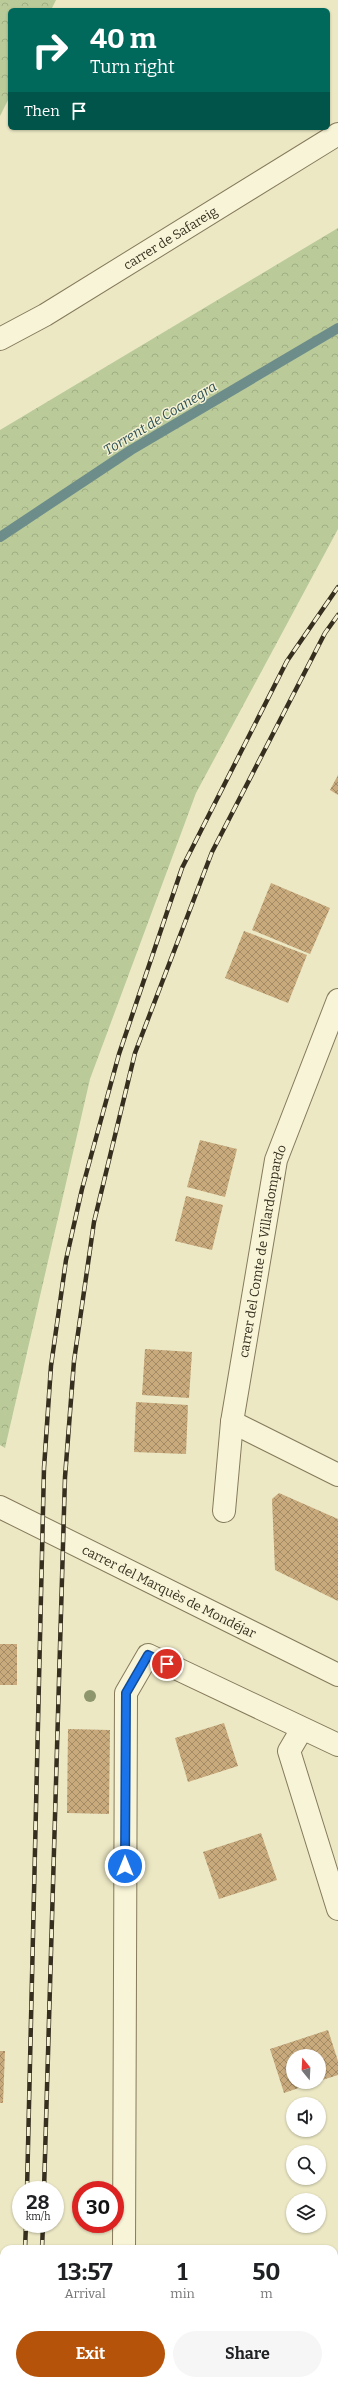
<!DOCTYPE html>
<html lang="en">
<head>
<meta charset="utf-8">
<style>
	body { margin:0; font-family:Bitter,serif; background:#f6f6f6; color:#202124; height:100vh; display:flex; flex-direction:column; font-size:15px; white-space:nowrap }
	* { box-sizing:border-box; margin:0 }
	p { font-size:13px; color:#757577 }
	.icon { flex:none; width:22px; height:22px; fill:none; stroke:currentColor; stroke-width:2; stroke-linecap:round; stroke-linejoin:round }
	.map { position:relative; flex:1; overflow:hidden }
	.sheet { position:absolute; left:0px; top:2245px; width:338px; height:140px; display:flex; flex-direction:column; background:#fff; border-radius:12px 12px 0 0; box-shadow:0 1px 3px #0004 }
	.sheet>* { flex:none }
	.banner { position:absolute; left:8px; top:8px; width:322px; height:122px; border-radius:6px; box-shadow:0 1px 3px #0004; background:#00695c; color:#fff; overflow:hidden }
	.needle { width:26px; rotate:342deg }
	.buttons { position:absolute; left:286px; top:2049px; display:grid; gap:8px }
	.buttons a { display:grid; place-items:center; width:40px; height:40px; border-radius:50%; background:#fff; box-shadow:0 1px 3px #0004; font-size:20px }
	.speed { position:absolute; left:12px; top:2181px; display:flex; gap:8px; font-size:20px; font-weight:700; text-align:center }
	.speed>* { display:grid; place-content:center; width:52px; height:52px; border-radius:50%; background:#fff; box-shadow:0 1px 3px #0004; line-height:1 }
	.speed small { font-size:10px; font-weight:400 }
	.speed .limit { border:6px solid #d22; background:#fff; color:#111 }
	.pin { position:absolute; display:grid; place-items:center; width:34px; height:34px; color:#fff; margin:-17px; border:2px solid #fff; border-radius:50%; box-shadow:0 1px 4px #0007 }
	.me { position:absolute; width:44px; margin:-22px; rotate:0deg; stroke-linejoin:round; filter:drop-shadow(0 0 3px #0008) }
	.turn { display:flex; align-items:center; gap:14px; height:84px; padding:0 16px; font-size:18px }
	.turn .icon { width:52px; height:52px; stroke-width:2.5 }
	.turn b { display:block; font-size:28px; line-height:34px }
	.then { display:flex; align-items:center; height:38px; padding:0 16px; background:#0003; gap:8px; font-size:15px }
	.eta { display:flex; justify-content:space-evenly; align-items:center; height:68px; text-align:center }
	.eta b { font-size:24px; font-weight:700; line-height:28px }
	.button { display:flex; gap:8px; margin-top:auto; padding:8px 16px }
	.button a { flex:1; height:46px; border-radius:24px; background:#b45309; color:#fff; font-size:16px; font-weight:700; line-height:46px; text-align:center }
	.button a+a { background:#f6f6f6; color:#202124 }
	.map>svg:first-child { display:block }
	.forest { fill:url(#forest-crowns) }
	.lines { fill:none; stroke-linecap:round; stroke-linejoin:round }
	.stream { stroke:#6d8d8b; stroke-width:10 }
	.building { fill:url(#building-cross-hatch) }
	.minor-casing { stroke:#867a5b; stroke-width:24 }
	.minor { stroke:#f7f4d7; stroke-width:22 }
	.rail-casing { stroke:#362f1f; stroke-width:4.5 }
	.rail { stroke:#f4f1d3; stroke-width:3; stroke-dasharray:9; stroke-linecap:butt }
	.tree { fill:#8d966d }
	.route-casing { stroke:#114b97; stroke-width:10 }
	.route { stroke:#1a73e8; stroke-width:7 }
	.labels { text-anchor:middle; stroke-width:3; stroke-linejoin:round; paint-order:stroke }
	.street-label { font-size:13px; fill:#362f1f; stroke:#f4f1d3 }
	.water-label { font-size:14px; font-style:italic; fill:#2f5156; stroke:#f4f1d3 }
</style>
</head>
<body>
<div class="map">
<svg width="338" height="2385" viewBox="0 0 338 2385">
	<defs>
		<pattern id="forest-crowns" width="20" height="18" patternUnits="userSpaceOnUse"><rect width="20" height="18" fill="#baca99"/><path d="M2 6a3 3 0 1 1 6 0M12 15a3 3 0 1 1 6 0" fill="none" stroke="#a0ae83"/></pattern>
		<pattern id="building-cross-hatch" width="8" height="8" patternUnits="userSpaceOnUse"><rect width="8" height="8" fill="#c8aa7c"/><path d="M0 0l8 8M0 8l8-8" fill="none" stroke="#a38b65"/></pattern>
	</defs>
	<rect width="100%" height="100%" fill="#ece8c4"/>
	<g class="forest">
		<polygon points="0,0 56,0 51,10 10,10 10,96 0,116"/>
		<polygon points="338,228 338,529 196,793 90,1079 5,1448 0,1445 0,430"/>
	</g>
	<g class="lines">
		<polyline class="stream" points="0,537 131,450 338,328"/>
	</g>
	<g class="building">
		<polygon points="338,775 338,795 330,790"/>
		<polygon points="271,883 330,908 310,954 252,930"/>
		<polygon points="244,931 307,955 288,1003 225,978"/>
		<polygon points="200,1140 237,1149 225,1197 187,1187"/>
		<polygon points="186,1196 223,1205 212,1250 175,1241"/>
		<polygon points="145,1349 192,1352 189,1398 142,1395"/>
		<polygon points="136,1402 188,1405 186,1454 134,1452"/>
		<polygon points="279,1493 338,1519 338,1601 275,1570 272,1499"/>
		<rect x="0" y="1644" width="17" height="41"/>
		<polygon points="224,1723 238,1766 188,1782 175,1738"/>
		<polygon points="68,1729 110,1730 109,1814 67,1813"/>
		<polygon points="261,1833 277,1880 219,1899 203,1852"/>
		<polygon points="328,2030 338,2061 338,2075 319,2081 319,2056 293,2056 293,2082 316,2082 284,2093 270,2049"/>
		<polygon points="0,2051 5,2051 3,2103 0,2103"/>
	</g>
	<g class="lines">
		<defs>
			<g id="minor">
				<path id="s1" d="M0,339L45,315L338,134"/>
				<polyline points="232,1422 338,1475"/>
				<path id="s2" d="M0,1507L338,1675"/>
				<path id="s3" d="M224,1511L232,1422L276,1160L338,1000"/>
				<polyline points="302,1729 289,1751 338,1909"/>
				<polyline points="124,2249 126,1693 148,1655 338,1745"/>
				<polyline points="122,2385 122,2381"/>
			</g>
		</defs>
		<use href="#minor" class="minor-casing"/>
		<use href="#minor" class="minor"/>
		<defs>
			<g id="rail">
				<polyline points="27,2190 44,1468 51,1366 66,1260 82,1189 119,1054 182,868 287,661 338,587"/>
				<polyline points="44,2190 65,1477 74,1361 94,1222 135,1053 212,852 325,633 338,615"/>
				<polyline points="25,2249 26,2224"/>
				<polyline points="42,2249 43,2224"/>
				<polyline points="20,2385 20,2381"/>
				<polyline points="39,2385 39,2381"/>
			</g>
		</defs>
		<use href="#rail" class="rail-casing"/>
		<use href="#rail" class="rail"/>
	</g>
	<circle class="tree" cx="90" cy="1696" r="6"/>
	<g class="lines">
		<defs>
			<polyline id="route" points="125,1866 126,1693 148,1655 167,1664"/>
		</defs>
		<use href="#route" class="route-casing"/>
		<use href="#route" class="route"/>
	</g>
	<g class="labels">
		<g class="street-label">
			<text dy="5" stroke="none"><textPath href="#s1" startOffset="198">carrer de Safareig</textPath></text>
			<text dy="5" stroke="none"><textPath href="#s3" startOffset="263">carrer del Comte de Villardompardo</textPath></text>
			<text dy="5" stroke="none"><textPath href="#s2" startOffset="189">carrer del Marquès de Mondéjar</textPath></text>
		</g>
		<g class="water-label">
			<text transform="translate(160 418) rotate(-31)" y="5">Torrent de Coanegra</text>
		</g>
	</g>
</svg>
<div class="buttons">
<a><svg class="needle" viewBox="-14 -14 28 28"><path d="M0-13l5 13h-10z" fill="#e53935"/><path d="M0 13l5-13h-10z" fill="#757577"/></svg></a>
<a><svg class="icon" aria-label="sound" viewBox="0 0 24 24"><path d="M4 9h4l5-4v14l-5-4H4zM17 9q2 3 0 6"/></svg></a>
<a><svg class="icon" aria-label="search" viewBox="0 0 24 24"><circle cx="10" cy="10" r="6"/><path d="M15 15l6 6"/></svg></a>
<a><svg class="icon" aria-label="layers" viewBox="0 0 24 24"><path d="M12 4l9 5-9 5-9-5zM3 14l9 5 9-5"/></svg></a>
</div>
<div class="speed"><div>28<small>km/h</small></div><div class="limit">30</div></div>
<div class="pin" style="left:167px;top:1664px;background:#d93025"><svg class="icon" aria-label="arrive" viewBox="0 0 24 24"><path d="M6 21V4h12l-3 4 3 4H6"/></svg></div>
<svg class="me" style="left:125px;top:1866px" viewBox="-20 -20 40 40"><circle r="17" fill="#1a73e8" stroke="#fff" stroke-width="3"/><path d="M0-11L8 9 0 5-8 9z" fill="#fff"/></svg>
<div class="banner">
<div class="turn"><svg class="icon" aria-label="right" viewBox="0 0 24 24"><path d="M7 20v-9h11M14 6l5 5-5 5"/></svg><div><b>40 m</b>Turn right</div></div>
<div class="then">Then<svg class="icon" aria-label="arrive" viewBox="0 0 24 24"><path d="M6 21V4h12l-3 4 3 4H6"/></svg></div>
</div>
<section class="sheet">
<div class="eta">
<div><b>13:57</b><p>Arrival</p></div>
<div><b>1</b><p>min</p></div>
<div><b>50</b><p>m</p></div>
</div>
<div class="button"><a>Exit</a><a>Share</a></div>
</section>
</div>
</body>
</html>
